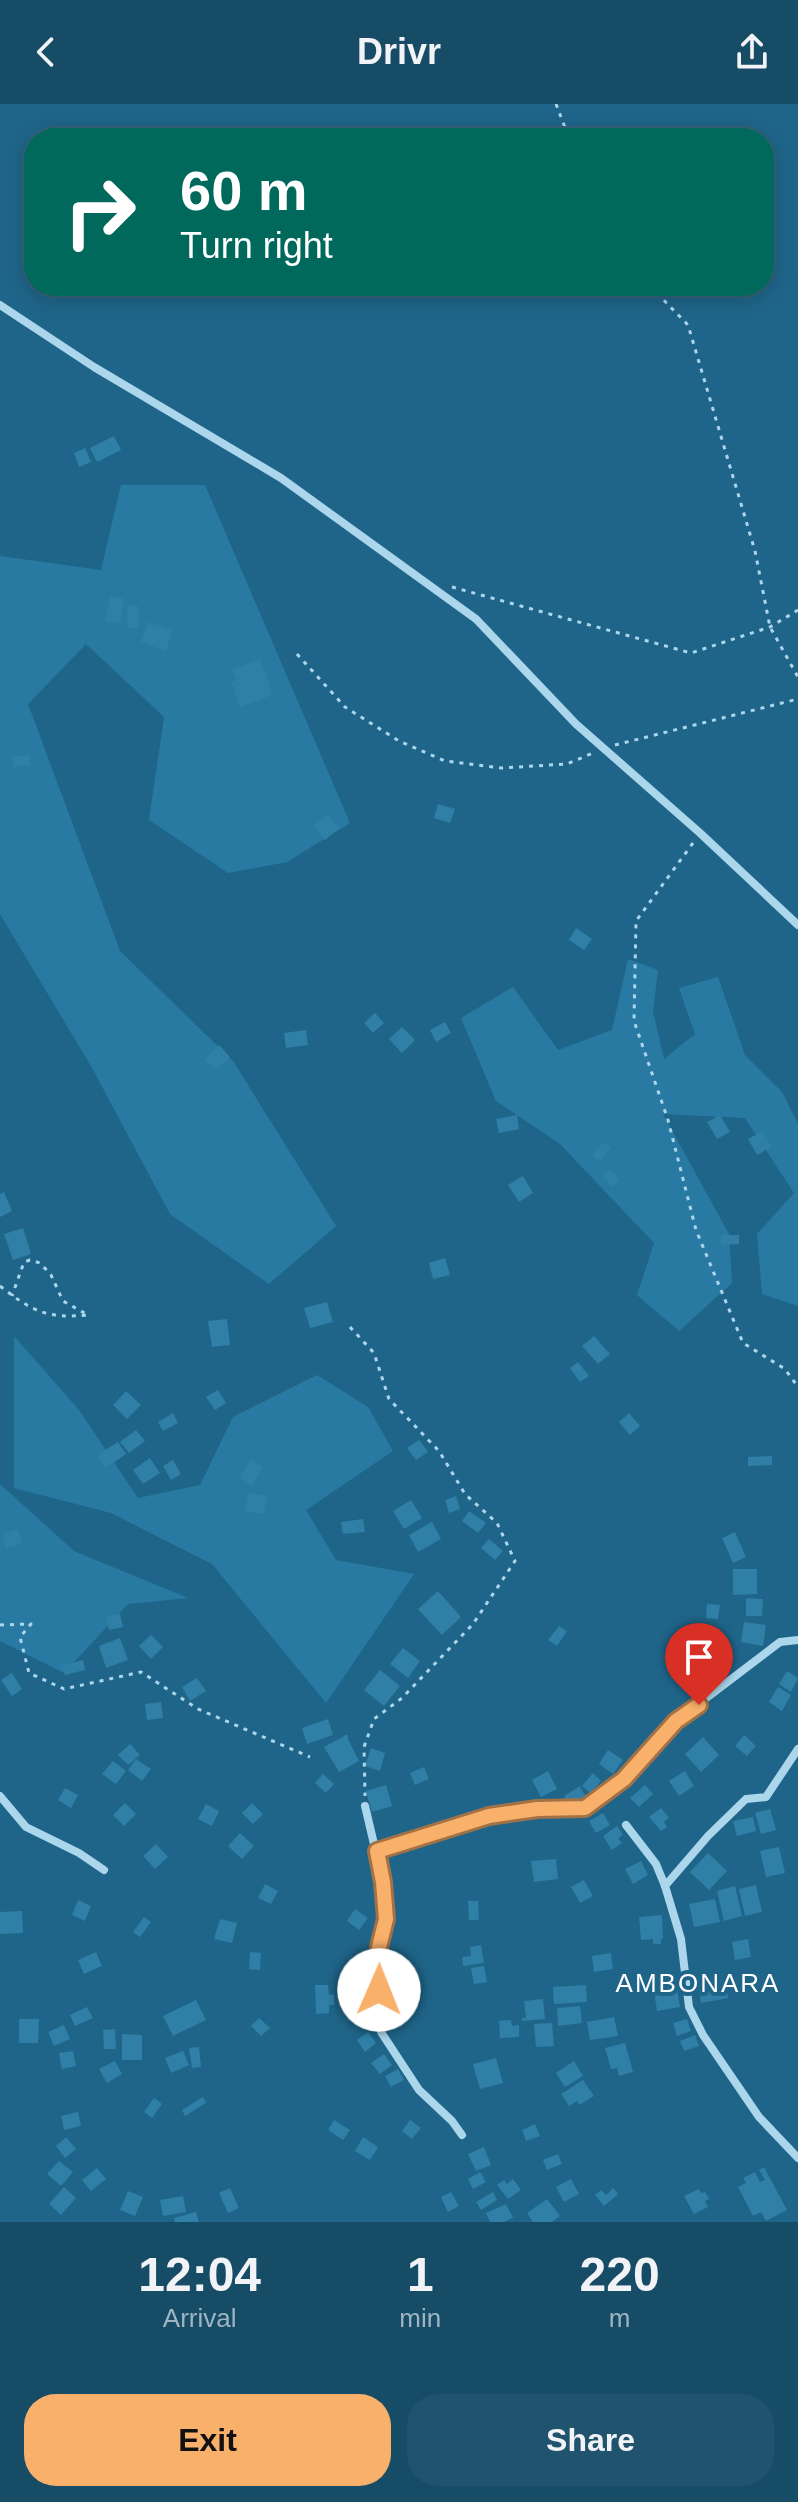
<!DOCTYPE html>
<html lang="en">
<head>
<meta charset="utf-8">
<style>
	body { margin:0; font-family:Helvetica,sans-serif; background:#20536d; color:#f1f3f6; height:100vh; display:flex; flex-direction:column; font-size:30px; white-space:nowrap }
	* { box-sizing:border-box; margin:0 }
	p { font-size:26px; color:#9eb4c0 }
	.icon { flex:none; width:44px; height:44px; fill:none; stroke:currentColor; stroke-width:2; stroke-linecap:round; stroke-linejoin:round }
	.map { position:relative; height:2118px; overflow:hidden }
	.drawer { display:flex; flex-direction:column; background:#174c67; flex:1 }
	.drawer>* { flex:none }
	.hud { position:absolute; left:24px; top:24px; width:750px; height:168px; border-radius:32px; box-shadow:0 4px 20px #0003,0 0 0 2px #36637b; background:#00695c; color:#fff; overflow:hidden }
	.pin { position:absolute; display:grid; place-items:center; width:68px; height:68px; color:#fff; margin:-82px -34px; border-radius:50% 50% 50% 0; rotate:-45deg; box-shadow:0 0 8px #0007 }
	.pin .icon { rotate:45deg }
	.me { position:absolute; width:88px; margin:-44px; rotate:1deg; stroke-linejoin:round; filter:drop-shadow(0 0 6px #0008) }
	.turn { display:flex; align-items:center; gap:28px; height:168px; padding:0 24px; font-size:36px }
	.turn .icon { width:104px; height:104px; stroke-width:2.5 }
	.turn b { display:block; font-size:56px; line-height:68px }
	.eta { display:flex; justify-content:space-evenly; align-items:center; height:136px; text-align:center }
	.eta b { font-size:48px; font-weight:800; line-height:56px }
	.cta { display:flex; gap:16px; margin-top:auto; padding:16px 24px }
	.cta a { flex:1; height:92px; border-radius:32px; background:#f9b06b; color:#111; font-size:32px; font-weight:800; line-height:92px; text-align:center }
	.cta a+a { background:#20536d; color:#f1f3f6 }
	header { display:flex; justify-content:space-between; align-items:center; height:104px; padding:0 24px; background:#174c67; font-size:36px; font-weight:800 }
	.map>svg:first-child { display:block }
	.green { fill:#297aa2 }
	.building { fill:#2f7fa7 }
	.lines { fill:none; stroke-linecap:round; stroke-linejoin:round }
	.path { stroke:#abd6eb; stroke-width:3; stroke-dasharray:4 6; stroke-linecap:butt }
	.minor { stroke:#abd6eb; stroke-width:8 }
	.route-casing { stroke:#a27246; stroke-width:20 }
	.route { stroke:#f9b06b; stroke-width:14 }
	.labels { text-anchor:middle; stroke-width:8; stroke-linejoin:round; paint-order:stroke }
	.quarter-label { font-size:26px; letter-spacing:2px; fill:#fff; stroke:#1f6589 }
</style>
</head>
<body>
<header><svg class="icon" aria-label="back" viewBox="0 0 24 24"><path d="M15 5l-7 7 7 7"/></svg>Drivr<svg class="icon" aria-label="share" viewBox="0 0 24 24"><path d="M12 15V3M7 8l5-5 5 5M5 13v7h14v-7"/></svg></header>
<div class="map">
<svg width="798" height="2118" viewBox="0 0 798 2118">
	<rect width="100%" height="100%" fill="#1f6589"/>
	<g class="green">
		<polygon points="121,381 205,381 350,719 287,758 228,769 149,716 164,613 86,540 28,600 120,847 233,957 336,1122 269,1180 170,1110 91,962 0,810 0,452 101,466"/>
		<polygon points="628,855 658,866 653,907 664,955 695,930 679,884 718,873 745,951 782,988 798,1020 798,1202 762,1190 757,1130 794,1089 745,1014 663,1010 729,1130 732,1179 679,1227 637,1191 654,1139 560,1040 496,997 461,914 513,883 558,946 612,926"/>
		<polygon points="14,1232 79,1306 138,1394 200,1381 233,1313 317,1271 368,1303 393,1347 306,1406 336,1456 414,1470 326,1599 212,1460 111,1409 14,1384"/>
		<polygon points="0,1380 74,1447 188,1494 128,1500 64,1569 0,1537"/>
	</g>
	<g class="building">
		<polygon points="114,332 121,346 97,358 90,344"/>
		<polygon points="85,344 91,358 79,363 74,349"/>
		<polygon points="110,492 124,495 120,520 105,517"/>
		<polygon points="127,501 138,502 138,524 127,524"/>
		<polygon points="148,518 173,526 166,547 141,538"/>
		<polygon points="260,555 273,591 240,603 231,578 236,576 232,565"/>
		<polygon points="30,651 30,661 13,663 12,652"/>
		<polygon points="438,700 455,705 450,719 434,714"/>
		<polygon points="327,710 339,724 325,736 313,722"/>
		<polygon points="576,824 592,835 584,846 569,836"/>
		<polygon points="375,909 384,919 373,929 364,919"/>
		<polygon points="445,918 451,929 436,938 430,926"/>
		<polygon points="402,923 415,936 402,949 389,935"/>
		<polygon points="306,926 308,941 286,944 284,929"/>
		<polygon points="219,941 230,953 216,967 204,955"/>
		<polygon points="517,1011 519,1025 499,1029 496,1015"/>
		<polygon points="720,1011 730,1028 717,1035 707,1018"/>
		<polygon points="763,1027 772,1043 757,1051 748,1035"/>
		<polygon points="603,1038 611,1044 599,1057 592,1051"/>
		<polygon points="610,1065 620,1075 613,1083 602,1073"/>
		<polygon points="523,1072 533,1089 519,1098 508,1081"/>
		<polygon points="4,1088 12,1107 0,1113 0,1090"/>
		<polygon points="23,1124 31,1150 13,1156 4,1130"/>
		<polygon points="721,1131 739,1131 739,1140 721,1141"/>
		<polygon points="445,1154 450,1171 433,1175 429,1159"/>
		<polygon points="327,1198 333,1218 310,1224 304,1204"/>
		<polygon points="227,1215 230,1241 212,1243 208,1217"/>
		<polygon points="594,1232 610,1250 598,1260 582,1242"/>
		<polygon points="578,1258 589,1272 580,1278 570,1264"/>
		<polygon points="218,1286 226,1299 215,1306 206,1293"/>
		<polygon points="126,1287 141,1301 127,1315 113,1301"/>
		<polygon points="173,1309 178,1319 163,1327 158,1318"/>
		<polygon points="629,1309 640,1322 630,1331 619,1318"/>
		<polygon points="136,1326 145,1337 129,1349 120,1338"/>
		<polygon points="419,1336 428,1348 416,1356 407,1344"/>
		<polygon points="118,1338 126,1350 106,1364 97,1351"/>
		<polygon points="772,1352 772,1361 748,1362 748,1353"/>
		<polygon points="150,1354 160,1369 143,1380 133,1366"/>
		<polygon points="250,1355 263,1363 252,1382 240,1374"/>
		<polygon points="173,1356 181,1370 171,1376 163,1362"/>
		<polygon points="248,1389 267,1392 264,1410 245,1407"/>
		<polygon points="456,1392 460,1405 449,1409 445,1396"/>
		<polygon points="411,1396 422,1414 404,1425 393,1407"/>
		<polygon points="469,1407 486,1419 478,1429 462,1417"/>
		<polygon points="363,1415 365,1428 343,1430 341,1418"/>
		<polygon points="432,1418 441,1435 418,1448 409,1431"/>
		<polygon points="18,1425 22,1440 6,1444 2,1430"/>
		<polygon points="735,1428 746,1453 733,1459 722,1434"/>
		<polygon points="489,1435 503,1447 495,1456 481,1444"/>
		<polygon points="733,1465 757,1465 757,1490 733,1491"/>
		<polygon points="438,1487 461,1513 442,1531 418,1505"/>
		<polygon points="746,1494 763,1495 762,1512 746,1512"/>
		<polygon points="707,1500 720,1501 718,1515 706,1514"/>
		<polygon points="120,1510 123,1523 109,1526 106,1513"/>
		<polygon points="744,1518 766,1521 763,1542 741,1538"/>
		<polygon points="559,1522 567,1527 557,1542 548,1536"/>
		<polygon points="151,1531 163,1543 151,1555 139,1542"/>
		<polygon points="120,1534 128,1556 106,1564 99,1542"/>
		<polygon points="403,1544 420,1557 408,1574 390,1560"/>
		<polygon points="83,1556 85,1566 65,1571 62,1562"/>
		<polygon points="380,1566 400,1582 384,1602 364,1586"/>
		<polygon points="787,1567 798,1574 791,1588 779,1580"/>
		<polygon points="12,1569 22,1585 12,1592 1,1576"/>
		<polygon points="197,1574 206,1587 190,1597 182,1583"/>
		<polygon points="778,1583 791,1591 782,1607 769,1598"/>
		<polygon points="161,1598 163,1614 147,1616 145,1600"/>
		<polygon points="328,1615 333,1631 307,1640 302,1624"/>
		<polygon points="346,1631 348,1631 348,1635 359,1657 339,1668 324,1643"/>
		<polygon points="744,1631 756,1642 747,1652 735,1642"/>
		<polygon points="703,1633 719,1651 701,1668 685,1650"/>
		<polygon points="130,1640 140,1651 128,1661 118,1651"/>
		<polygon points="371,1644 385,1649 380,1667 365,1662"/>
		<polygon points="608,1646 623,1656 613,1670 599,1660"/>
		<polygon points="136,1655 151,1665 142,1677 128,1666"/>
		<polygon points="113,1657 126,1667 116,1680 102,1670"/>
		<polygon points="424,1663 429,1675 415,1681 410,1669"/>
		<polygon points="548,1667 557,1685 541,1693 532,1676"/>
		<polygon points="685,1667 694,1682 679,1692 669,1677"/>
		<polygon points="593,1669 601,1677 590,1689 582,1682"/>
		<polygon points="323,1670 334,1680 326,1689 315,1679"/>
		<polygon points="386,1681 392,1702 372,1708 366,1687"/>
		<polygon points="645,1681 653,1690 639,1703 630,1694"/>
		<polygon points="580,1682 586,1693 570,1703 564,1692"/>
		<polygon points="65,1684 78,1691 71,1704 58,1696"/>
		<polygon points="125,1699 136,1710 124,1722 113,1711"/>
		<polygon points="252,1699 263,1710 253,1720 242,1709"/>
		<polygon points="206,1700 219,1707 212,1722 198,1715"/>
		<polygon points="661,1704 669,1714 664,1718 667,1723 661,1727 649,1713"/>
		<polygon points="770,1705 776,1726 761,1730 755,1709"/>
		<polygon points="603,1709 610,1721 596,1729 589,1717"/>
		<polygon points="753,1713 756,1727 737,1732 733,1717"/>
		<polygon points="617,1722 623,1731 618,1734 622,1739 612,1746 603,1732"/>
		<polygon points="240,1729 254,1742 242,1755 228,1742"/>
		<polygon points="156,1740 168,1753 155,1765 143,1752"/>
		<polygon points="779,1743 785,1769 766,1773 760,1747"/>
		<polygon points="708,1749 727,1767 709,1786 690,1768"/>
		<polygon points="556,1755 558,1775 534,1778 531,1757"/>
		<polygon points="641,1757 648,1771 633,1780 625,1765"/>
		<polygon points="584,1776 593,1792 580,1799 571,1783"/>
		<polygon points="265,1780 278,1787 271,1800 258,1794"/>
		<polygon points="756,1781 762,1808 745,1812 739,1785"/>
		<polygon points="735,1782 742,1812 724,1817 717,1787"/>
		<polygon points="715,1795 720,1818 694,1823 689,1800"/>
		<polygon points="78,1796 91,1802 85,1817 72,1811"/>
		<polygon points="468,1797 478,1797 479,1816 469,1816"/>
		<polygon points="355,1805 368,1814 359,1826 347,1817"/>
		<polygon points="22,1807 23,1829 0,1830 0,1808"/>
		<polygon points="662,1811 663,1835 661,1835 661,1840 653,1840 653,1835 641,1836 639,1813"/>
		<polygon points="144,1813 151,1818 140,1833 133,1828"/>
		<polygon points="220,1815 237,1819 232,1839 214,1835"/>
		<polygon points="748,1835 751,1853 735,1856 732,1838"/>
		<polygon points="481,1841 484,1859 463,1862 462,1853 471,1852 470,1843"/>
		<polygon points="96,1848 102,1862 84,1870 78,1856"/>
		<polygon points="250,1848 261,1849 260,1866 249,1865"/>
		<polygon points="611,1849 613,1865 594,1868 592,1852"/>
		<polygon points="484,1862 487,1878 474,1880 471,1864"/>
		<polygon points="725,1875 728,1894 701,1899 698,1879"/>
		<polygon points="315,1881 328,1881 329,1891 334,1890 334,1901 329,1901 329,1909 316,1910"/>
		<polygon points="586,1881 587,1898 554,1900 553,1883"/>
		<polygon points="677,1884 680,1903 657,1907 654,1887"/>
		<polygon points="543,1895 545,1915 522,1917 522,1914 526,1914 524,1897"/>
		<polygon points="196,1896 206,1916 173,1932 163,1912"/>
		<polygon points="580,1902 582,1919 558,1922 557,1904"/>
		<polygon points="87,1903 93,1914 75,1922 70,1911"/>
		<polygon points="614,1913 618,1932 590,1936 587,1918"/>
		<polygon points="259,1914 270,1924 261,1932 251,1922"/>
		<polygon points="19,1915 39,1915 38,1939 19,1939"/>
		<polygon points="687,1915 691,1927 677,1932 673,1919"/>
		<polygon points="511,1916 512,1922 519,1921 519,1933 500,1934 499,1917"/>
		<polygon points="552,1919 554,1942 536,1943 534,1920"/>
		<polygon points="64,1921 70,1935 54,1942 48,1928"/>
		<polygon points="115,1925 116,1945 104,1945 103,1926"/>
		<polygon points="368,1928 376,1939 365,1948 357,1936"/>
		<polygon points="122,1930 142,1931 142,1956 122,1956"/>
		<polygon points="695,1931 699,1942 684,1947 680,1937"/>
		<polygon points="625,1939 633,1968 619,1972 617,1964 611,1965 605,1944"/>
		<polygon points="199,1943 201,1963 192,1964 189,1944"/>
		<polygon points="73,1947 76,1962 62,1965 59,1949"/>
		<polygon points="183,1947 189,1961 171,1969 165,1954"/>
		<polygon points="384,1950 392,1961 380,1970 371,1959"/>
		<polygon points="496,1954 503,1979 480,1985 473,1960"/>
		<polygon points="115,1957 122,1970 107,1979 99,1965"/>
		<polygon points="574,1957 583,1972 565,1983 556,1969"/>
		<polygon points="398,1965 404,1976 391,1983 385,1972"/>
		<polygon points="583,1976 594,1992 579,2001 577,1997 569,2002 561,1990"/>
		<polygon points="203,1993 206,1999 185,2012 182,2006"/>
		<polygon points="154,1994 162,2000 152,2014 144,2008"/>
		<polygon points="78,2008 81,2022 64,2026 61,2012"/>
		<polygon points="334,2016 350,2026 343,2036 328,2026"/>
		<polygon points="410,2016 421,2024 412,2035 402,2027"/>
		<polygon points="535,2020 540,2032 526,2037 522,2026"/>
		<polygon points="66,2033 76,2045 65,2054 56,2042"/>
		<polygon points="363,2033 378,2043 370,2056 355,2047"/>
		<polygon points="484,2043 491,2061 476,2067 468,2050"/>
		<polygon points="558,2050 562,2060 547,2066 543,2056"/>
		<polygon points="59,2057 73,2068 61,2082 47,2070"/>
		<polygon points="764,2063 787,2106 766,2117 761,2108 753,2112 738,2083 746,2079 743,2074 755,2068 760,2078 765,2076 759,2066"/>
		<polygon points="97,2064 106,2075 91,2087 82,2076"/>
		<polygon points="480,2068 486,2078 473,2085 468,2075"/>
		<polygon points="513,2075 521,2086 508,2095 497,2081 504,2076 507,2080"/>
		<polygon points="571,2075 579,2090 564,2098 556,2083"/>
		<polygon points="64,2083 76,2094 61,2111 49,2100"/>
		<polygon points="230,2084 239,2104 228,2109 219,2089"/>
		<polygon points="613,2084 618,2090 604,2102 595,2091 601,2086 606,2091"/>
		<polygon points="699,2085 701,2089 705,2088 709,2095 705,2097 708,2103 694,2110 684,2092"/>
		<polygon points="128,2087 143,2093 135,2112 120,2106"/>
		<polygon points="451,2088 459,2102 448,2108 441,2093"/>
		<polygon points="493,2088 497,2096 481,2106 476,2098"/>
		<polygon points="183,2092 186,2108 163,2112 160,2096"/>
		<polygon points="547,2095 560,2112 552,2118 533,2118 527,2109"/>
		<polygon points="506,2100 513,2114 504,2118 490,2118 486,2109"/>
		<polygon points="196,2108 199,2118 175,2118 174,2114"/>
	</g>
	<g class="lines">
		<g class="path">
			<polyline points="556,0 569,34"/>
			<polyline points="650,182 688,221 755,447 770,523 798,573"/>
			<polyline points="452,483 691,549 770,523 798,506"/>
			<polyline points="297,550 345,603 399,637 445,657 502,664 567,660 593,649"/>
			<polyline points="615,641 798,595"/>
			<polyline points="693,739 636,817 634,917 668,1016 696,1126 743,1239 785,1265 798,1283"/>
			<path d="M0,1182C32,1207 46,1215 88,1211L63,1197L51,1171L40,1159L30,1156L24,1158L12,1192"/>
			<polyline points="350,1223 374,1249 389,1295 439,1347 465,1390 497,1419 515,1457 473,1520 402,1594 374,1615 364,1643 365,1692"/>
			<polyline points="0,1521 31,1520 20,1533 29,1569 64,1585 141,1568 198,1605 310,1653"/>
		</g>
		<g class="minor">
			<polyline points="0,201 94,263 281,374 476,515 576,620 700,729 798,821"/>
			<polyline points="0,1692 26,1723 79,1749 104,1766"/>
			<polyline points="365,1702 383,1778 386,1815 379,1843 381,1928 419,1986 452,2017 462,2031"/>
			<polyline points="626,1721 656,1760 665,1782 681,1835 689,1903 703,1931 759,2013 798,2054"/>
			<polyline points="377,1747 489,1712 537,1705 585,1704 624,1675 676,1617 780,1538 798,1536"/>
			<polyline points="665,1782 708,1732 746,1695 766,1693 798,1645"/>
		</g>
	</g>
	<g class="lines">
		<defs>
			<polyline id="route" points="379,1886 379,1843 386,1815 383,1778 377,1747 489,1712 537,1705 585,1704 624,1675 676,1617 699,1601"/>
		</defs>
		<use href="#route" class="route-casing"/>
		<use href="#route" class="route"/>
	</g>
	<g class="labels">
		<g class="quarter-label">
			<text x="698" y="1888">AMBONARA</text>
		</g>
	</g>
</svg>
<div class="pin" style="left:699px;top:1601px;background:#d93025"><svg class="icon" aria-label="arrive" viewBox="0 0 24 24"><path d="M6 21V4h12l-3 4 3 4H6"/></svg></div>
<svg class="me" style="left:379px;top:1886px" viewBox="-20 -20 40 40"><circle r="19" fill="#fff"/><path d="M0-13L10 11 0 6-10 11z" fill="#f9b06b"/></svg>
<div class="hud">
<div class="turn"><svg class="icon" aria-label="right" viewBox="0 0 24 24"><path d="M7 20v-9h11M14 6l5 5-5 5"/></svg><div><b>60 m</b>Turn right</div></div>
</div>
</div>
<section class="drawer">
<div class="eta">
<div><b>12:04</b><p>Arrival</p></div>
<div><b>1</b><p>min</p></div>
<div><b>220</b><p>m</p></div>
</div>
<div class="cta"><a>Exit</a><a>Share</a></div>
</section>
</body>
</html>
